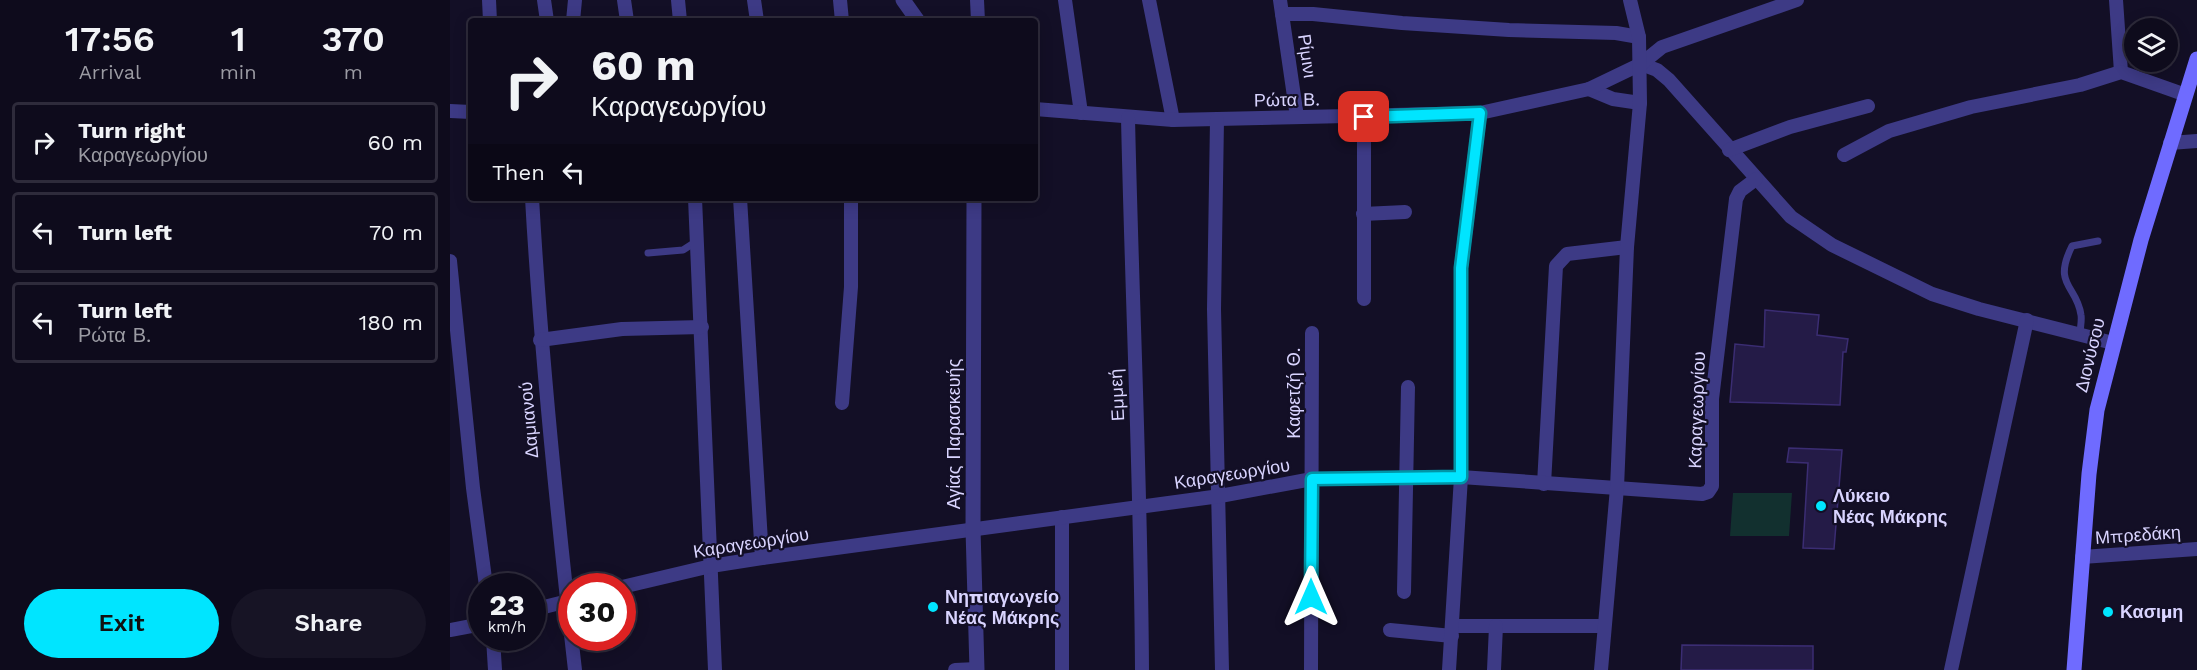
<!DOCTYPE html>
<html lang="en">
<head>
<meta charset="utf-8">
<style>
	body { margin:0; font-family:"Work Sans",sans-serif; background:#171425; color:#f1f3f6; height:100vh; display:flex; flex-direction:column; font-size:22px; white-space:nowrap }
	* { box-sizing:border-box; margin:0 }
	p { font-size:20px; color:#9b9ba3 }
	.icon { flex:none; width:33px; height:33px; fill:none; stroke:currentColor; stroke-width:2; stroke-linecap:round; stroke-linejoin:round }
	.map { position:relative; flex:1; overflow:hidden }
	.sheet { display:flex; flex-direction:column; background:#0e0b1c; width:450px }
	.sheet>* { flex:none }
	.top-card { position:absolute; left:18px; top:18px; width:570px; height:183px; border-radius:6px; box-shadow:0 3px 15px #0003,0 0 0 2px #2e2b3b; background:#0e0b1c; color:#f1f3f6; overflow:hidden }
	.controls { position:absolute; left:1674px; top:18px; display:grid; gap:12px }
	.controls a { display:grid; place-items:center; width:54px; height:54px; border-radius:50%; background:#0e0b1c; box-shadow:0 3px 15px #0003,0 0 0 2px #2e2b3b; font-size:30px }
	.speed { position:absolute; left:18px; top:573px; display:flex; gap:12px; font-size:30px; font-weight:700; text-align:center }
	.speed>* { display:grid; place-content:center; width:78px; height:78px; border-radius:50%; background:#0e0b1c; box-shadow:0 3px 15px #0003,0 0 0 2px #2e2b3b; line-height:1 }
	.speed small { font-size:15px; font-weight:400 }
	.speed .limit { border:9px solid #d22; background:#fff; color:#111 }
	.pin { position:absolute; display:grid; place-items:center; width:51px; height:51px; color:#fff; margin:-26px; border-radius:12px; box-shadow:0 3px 9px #0006 }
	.me { position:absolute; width:66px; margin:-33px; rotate:0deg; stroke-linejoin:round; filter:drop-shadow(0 0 4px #0008) }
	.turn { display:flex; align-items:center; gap:21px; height:126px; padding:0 24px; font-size:27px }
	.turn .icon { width:78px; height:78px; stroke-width:2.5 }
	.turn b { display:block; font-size:42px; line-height:51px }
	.then { display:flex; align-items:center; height:57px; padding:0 24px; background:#0003; gap:12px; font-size:22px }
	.eta { display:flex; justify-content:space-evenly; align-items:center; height:102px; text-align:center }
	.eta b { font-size:36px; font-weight:600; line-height:42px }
	.primary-button { display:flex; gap:12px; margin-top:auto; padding:12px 24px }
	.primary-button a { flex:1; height:69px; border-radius:36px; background:#00e5ff; color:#111; font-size:24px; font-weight:600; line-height:69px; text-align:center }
	.primary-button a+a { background:#171425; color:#f1f3f6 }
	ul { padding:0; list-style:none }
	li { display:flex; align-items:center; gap:18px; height:81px; margin:0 12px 9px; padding:0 12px; border:3px solid #2e2b3b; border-radius:6px }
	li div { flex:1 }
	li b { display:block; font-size:22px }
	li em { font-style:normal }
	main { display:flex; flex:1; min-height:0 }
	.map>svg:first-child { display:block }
	.green { fill:#12302f }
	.building { fill:#241b47; stroke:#3b2d73; stroke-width:1.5 }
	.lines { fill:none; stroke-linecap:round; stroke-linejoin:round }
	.service { stroke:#3d3a85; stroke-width:7 }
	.minor { stroke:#3d3a85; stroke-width:14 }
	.tertiary { stroke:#3d3a85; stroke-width:15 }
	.secondary { stroke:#6f6bff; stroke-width:15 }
	.route-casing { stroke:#0095a6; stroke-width:15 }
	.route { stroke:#00e5ff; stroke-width:10 }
	.poi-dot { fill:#00e5ff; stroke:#130f26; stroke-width:2 }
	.labels { text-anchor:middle; stroke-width:4.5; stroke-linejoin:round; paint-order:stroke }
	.street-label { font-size:18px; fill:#d9d4ff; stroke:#130f26 }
	.poi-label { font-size:18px; font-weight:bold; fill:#d9d4ff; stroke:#130f26; text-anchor:start }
</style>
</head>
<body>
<main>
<section class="sheet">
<div class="eta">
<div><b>17:56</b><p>Arrival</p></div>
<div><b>1</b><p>min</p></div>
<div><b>370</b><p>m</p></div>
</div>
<ul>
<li><svg class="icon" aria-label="right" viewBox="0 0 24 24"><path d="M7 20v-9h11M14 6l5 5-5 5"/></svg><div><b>Turn right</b><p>Καραγεωργίου</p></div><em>60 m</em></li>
<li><svg class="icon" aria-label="left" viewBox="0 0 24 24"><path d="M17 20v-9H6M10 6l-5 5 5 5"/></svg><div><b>Turn left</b></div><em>70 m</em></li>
<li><svg class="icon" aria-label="left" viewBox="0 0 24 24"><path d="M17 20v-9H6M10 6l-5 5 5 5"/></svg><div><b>Turn left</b><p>Ρώτα Β.</p></div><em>180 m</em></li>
</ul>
<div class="primary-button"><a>Exit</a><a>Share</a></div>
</section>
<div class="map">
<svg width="1747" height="670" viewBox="0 0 1747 670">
	<rect width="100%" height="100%" fill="#130f26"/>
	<polygon class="green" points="1283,493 1342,493 1339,536 1280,536"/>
	<g class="building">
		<polygon points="1315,310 1369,315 1367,335 1398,339 1396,352 1393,352 1390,405 1280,402 1285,344 1314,347"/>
		<polygon points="1339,448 1392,450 1384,549 1353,548 1358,463 1337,462"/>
		<polygon points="1232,645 1363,646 1363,670 1231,670"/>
	</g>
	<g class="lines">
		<g class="service">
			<polyline points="198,253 233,250 247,241"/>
			<path d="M1630,335C1630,328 1632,321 1631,315C1627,285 1602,286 1622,246L1648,241"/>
		</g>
		<g class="minor">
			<polyline points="39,0 40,21"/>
			<polyline points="94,0 97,21"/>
			<polyline points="174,0 177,21"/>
			<polyline points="228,0 230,21"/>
			<polyline points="304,0 307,21"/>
			<polyline points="390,0 392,21"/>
			<polyline points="527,0 528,21"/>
			<polyline points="615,0 631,113"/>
			<polyline points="699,0 723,120"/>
			<polyline points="830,0 847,117"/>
			<polyline points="1666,0 1671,72"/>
			<polyline points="832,14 863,14 952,23 1059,30 1166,33 1189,37"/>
			<polyline points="123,21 125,0"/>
			<polyline points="1191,64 1207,70 1219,80 1341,217 1382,245 1482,294 1529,309 1663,343"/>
			<polyline points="1139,89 1163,99 1190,103"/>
			<polyline points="585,109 723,120 1030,113 1139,89 1191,64 1212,47 1347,0"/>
			<polyline points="0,111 21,112"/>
			<path d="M678,118C682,302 691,486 692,670"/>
			<polyline points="767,120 764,309 772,670"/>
			<polyline points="1720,143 1747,141"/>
			<polyline points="1279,150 1340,127 1418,106"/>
			<polyline points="1394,155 1439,131 1521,107 1630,85 1671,72 1736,95"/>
			<path d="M82,198C91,356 107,513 125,670"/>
			<polyline points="245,198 265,670"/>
			<polyline points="290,198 312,558"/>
			<polyline points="913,214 955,212"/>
			<polyline points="0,261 23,488 36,586"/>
			<polyline points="914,299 914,117"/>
			<polyline points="90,340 172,329 252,327"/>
			<polyline points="392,403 401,287 401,198"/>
			<polyline points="1094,484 1106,266 1117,254 1177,247"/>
			<polyline points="612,517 612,670"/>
			<polyline points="1632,557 1747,549"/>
			<polyline points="172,587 261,566 312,558 770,496 862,479 1011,477 1252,494 1258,492 1262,486 1262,399 1286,199 1290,191 1306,179"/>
			<polyline points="954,592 958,387"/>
			<polyline points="82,610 122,600"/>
			<polyline points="1004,626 1154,626"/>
			<polyline points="0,630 32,624"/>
			<polyline points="940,630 1002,636"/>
			<polyline points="43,638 45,670"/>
			<polyline points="505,670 527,669"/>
			<polyline points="861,670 862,333"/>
			<polyline points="999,670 1011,477 1011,268 1030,113"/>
			<polyline points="1044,670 1046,626"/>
			<polyline points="1151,670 1167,488 1177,247 1190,103 1189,37 1180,0"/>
			<polyline points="1501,670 1577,320"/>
		</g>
		<g class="tertiary">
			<polyline points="453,0 468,21"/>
			<polyline points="524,198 523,529 527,670"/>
		</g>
		<polyline class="secondary" points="1624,670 1639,474 1647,410 1691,240 1747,59"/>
	</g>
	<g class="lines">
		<defs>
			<polyline id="route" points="861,597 862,479 1011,477 1011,268 1030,113 914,117"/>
		</defs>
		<use href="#route" class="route-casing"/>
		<use href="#route" class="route"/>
	</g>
	<g class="poi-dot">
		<circle cx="1371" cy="506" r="6"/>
		<circle cx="483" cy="607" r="6"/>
		<circle cx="1658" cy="612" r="6"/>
	</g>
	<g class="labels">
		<g class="street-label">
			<text transform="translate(857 56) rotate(82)" y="6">Ρίμινι</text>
			<text transform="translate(837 100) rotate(-1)" y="6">Ρώτα Β.</text>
			<text transform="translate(1640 355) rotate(-76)" y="6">Διονύσου</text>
			<text transform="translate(844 393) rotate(-90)" y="6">Καφετζή Θ.</text>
			<text transform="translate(667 395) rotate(-93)" y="6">Εμμεή</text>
			<text transform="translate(1247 410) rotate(-88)" y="6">Καραγεωργίου</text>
			<text transform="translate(79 420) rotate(-95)" y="6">Δαμιανού</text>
			<text transform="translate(504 434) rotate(-90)" y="6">Αγίας Παρασκευής</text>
			<text transform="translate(782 474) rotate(-9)" y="6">Καραγεωργίου</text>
			<text transform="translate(1688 535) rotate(-4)" y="6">Μπρεδάκη</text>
			<text transform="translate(301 543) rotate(-9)" y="6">Καραγεωργίου</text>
		</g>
		<g class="poi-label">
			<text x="1383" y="502">Λύκειο<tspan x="1383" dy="21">Νέας Μάκρης</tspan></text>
			<text x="495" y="603">Νηπιαγωγείο<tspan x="495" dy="21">Νέας Μάκρης</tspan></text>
			<text x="1670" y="618">Κασιμη</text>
		</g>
	</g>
</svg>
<div class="controls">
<a><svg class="icon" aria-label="layers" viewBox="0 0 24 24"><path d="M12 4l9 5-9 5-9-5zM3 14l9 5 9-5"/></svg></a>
</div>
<div class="speed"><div>23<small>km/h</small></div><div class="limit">30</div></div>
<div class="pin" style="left:914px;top:117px;background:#d93025"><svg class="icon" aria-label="arrive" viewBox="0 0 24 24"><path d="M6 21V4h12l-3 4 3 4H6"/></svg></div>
<svg class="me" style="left:861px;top:597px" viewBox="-20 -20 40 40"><path d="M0-17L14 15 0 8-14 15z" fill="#00e5ff" stroke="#fff" stroke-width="4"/></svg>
<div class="top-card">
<div class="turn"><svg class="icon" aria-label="right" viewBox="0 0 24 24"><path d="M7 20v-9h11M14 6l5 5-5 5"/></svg><div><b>60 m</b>Καραγεωργίου</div></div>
<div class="then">Then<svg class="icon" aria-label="left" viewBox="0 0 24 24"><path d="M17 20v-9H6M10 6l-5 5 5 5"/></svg></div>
</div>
</div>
</main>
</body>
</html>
